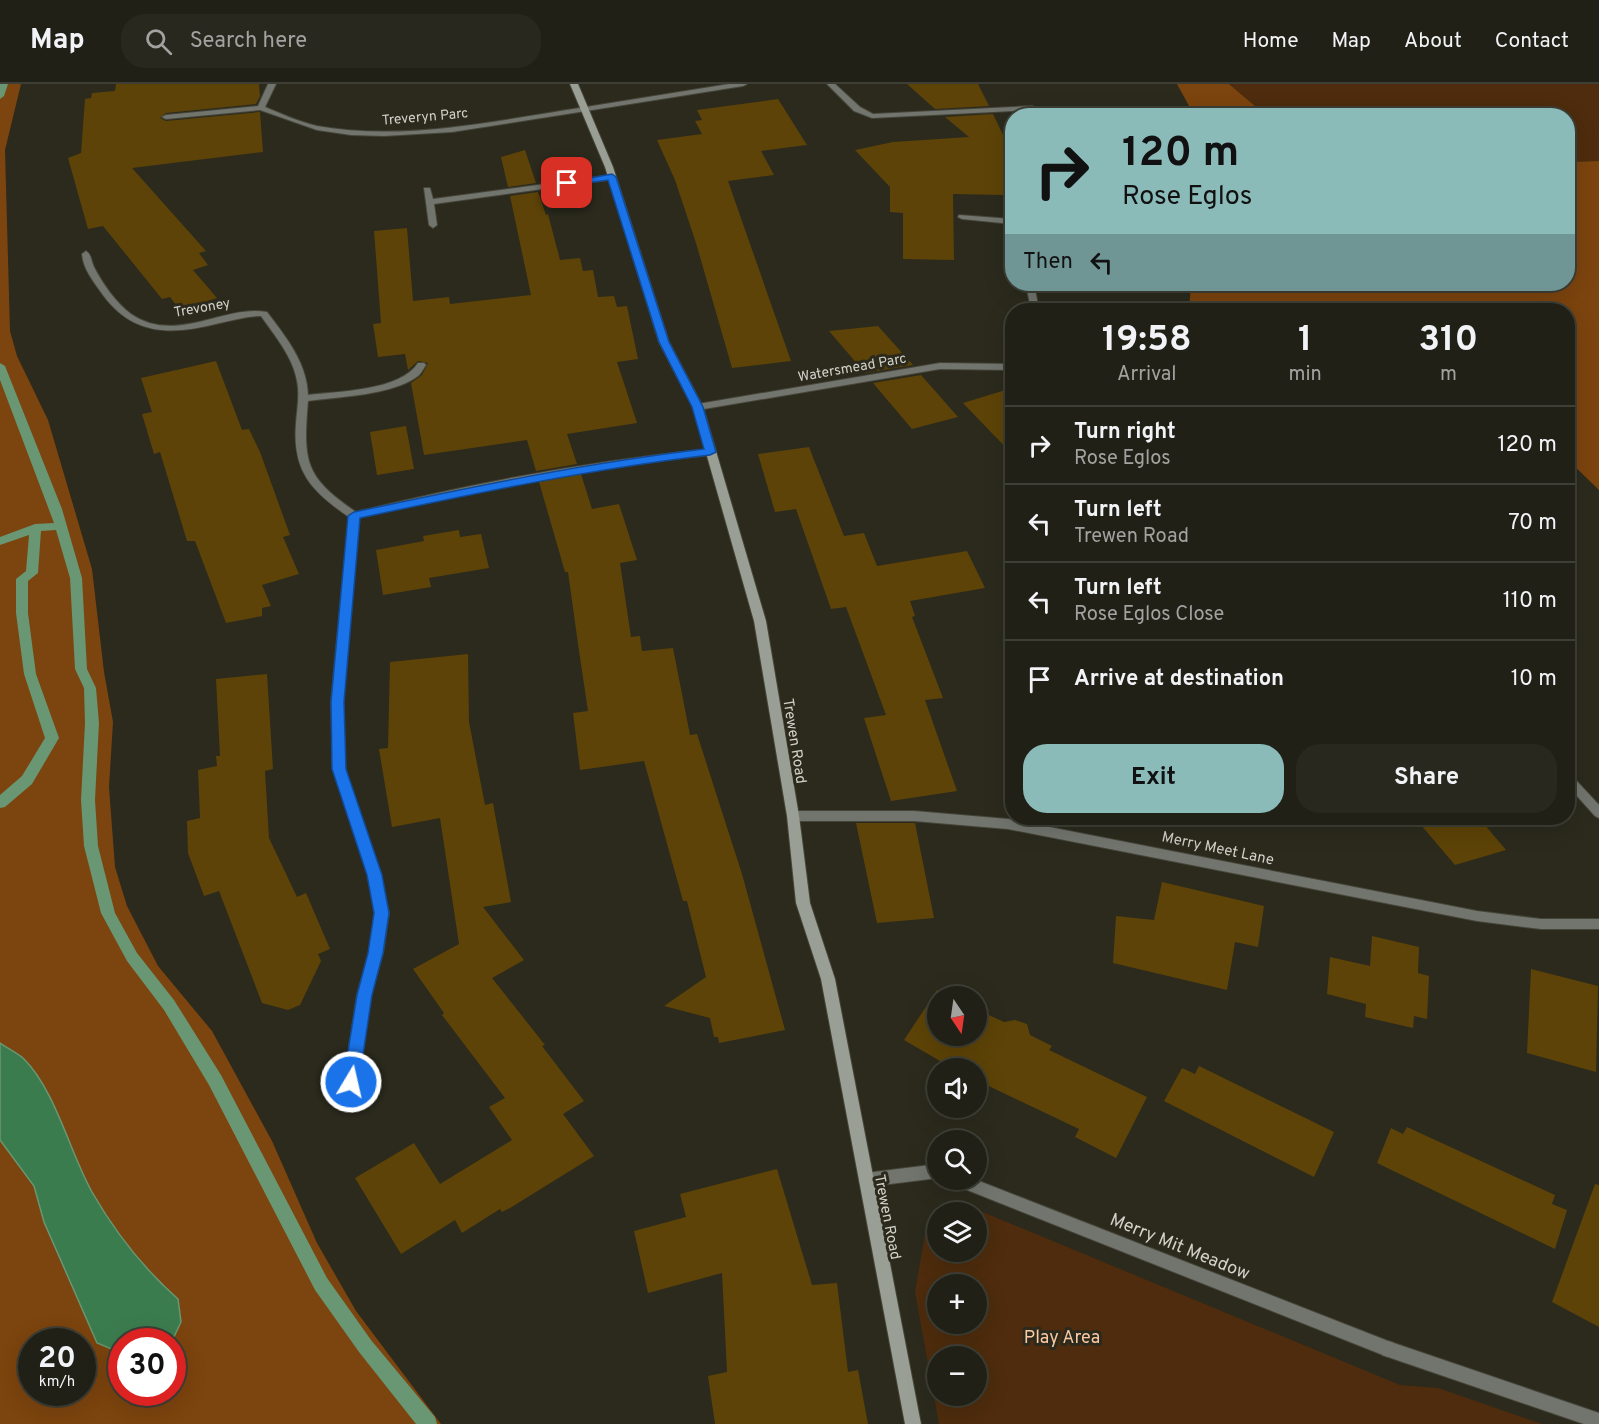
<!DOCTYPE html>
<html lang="en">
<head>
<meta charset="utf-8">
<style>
	body { margin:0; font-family:Overpass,sans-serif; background:#28281f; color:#f1f3f6; height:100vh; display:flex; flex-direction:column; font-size:22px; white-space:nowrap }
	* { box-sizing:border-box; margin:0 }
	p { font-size:20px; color:#a2a3a1 }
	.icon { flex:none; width:33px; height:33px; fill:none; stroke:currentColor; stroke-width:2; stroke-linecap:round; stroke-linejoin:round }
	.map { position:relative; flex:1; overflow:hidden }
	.side { position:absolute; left:1005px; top:219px; width:570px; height:522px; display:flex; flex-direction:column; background:#202016; border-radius:24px; box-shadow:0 6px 24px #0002,0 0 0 2px #3d3e35 }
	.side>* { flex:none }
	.hud { position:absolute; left:1005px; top:24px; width:570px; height:183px; border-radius:24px; box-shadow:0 6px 24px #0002,0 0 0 2px #3d3e35; background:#8bbbb9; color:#111; overflow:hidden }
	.needle { width:39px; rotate:167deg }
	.buttons { position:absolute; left:927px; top:902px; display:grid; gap:12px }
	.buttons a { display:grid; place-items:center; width:60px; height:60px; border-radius:50%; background:#202016; box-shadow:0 6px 24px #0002,0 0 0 2px #3d3e35; font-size:30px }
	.speed { position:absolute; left:18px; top:1244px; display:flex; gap:12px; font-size:30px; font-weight:700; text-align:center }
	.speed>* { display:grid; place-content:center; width:78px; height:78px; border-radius:50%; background:#202016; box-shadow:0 6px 24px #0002,0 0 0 2px #3d3e35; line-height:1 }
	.speed small { font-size:15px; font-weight:400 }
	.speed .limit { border:9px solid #d22; background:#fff; color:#111 }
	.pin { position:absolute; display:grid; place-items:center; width:51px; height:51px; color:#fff; margin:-26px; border-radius:12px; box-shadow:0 3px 9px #0006 }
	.me { position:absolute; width:66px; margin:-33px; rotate:9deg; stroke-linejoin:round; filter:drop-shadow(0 0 4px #0008) }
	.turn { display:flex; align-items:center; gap:21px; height:126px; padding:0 18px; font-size:27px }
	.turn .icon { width:78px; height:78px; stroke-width:2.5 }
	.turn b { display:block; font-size:42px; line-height:51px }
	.then { display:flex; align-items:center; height:57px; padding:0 18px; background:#0003; gap:12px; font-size:22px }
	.eta { display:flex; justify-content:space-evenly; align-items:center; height:102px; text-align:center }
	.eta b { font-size:36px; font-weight:700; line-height:42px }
	.action { display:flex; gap:12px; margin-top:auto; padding:12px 18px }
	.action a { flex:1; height:69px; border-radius:24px; background:#8bbbb9; color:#111; font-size:24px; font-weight:700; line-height:69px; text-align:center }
	.action a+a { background:#28281f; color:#f1f3f6 }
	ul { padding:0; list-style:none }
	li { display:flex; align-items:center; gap:18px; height:78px; padding:0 18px; border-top:2px solid #3d3e35 }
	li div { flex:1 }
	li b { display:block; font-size:22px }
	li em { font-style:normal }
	header { display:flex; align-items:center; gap:36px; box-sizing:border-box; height:84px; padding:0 30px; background:#202016; border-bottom:2px solid #3d3e35 }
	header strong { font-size:28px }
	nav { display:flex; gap:33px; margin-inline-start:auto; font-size:21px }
	.search { width:420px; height:54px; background:#28281f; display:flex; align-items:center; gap:15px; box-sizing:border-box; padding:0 21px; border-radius:24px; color:#a2a3a1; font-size:22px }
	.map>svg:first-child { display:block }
	.green { fill:#4e2c0d; fill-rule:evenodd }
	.forest { fill:#7c440e; fill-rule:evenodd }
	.water { fill:#3b7c4e; stroke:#699673; stroke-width:1.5 }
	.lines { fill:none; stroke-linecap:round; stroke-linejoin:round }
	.stream { fill:#699673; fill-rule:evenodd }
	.building { fill:#5d4307 }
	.lane-casing { stroke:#464539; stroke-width:2 }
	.street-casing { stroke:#464539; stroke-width:2 }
	.secondary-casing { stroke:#464539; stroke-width:2 }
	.lane { fill:#72756e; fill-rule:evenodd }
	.street { fill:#72756e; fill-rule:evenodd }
	.secondary { fill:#9a9f95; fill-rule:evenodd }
	.route { fill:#1a73e8; stroke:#114b97; stroke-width:1.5 }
	.labels { text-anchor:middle; stroke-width:6; stroke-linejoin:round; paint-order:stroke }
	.far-street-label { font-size:14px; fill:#d3d2ca; stroke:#2b2a1d }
	.street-label { font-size:15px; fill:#d3d2ca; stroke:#2b2a1d }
	.near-street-label { font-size:18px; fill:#d3d2ca; stroke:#2b2a1d }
	.near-park-label { font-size:18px; fill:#fcc9a3; stroke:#2b2a1d }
</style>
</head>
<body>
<header>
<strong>Map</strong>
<div class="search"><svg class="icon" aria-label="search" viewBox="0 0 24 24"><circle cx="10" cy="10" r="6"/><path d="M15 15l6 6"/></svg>Search here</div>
<nav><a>Home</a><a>Map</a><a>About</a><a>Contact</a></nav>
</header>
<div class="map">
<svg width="1599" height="1340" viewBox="0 0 1599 1340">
	<rect width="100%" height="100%" fill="#2b2a1d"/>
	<g class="green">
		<polygon points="1229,0 1599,0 1599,77 1568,78 1568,32 1273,31 1255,22"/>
		<path d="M961,1119L1400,1301L1438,1304L1542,1340H939L915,1208L925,1150L937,1139L938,1167H976V1128H950ZM938,1200H976V1239H938ZM938,1272H976V1311H938Z"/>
	</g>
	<g class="forest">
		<path d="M0,0H21L5,66L10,247L17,272L48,336L92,485L104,588L113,638L109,703L115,783L127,822L158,882L212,947L272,1057L317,1159L356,1227L441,1340H0ZM32,1257H82V1308H32ZM122,1257H172V1308H122Z"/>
		<polygon points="1177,0 1229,0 1255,22 1273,31 1194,31"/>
		<polygon points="1599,77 1599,406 1568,376 1568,226 1189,226 1191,200 1568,200 1568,78"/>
	</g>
	<path class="water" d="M0,959C7,964 16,968 23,974C55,1005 70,1069 92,1108C115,1148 144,1185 178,1215L181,1238L172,1257H122L121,1269L97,1259L44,1138L34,1102L0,1056Z"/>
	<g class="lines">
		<g class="stream">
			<polygon points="0,0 8,0 4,12 0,15"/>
			<polygon points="0,279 5,282 62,425 82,494 87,585 96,604 99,639 95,716 98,762 115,829 137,869 174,916 221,991 327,1194 371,1256 435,1333 437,1340 416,1340 359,1268 315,1206 209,1001 164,926 127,877 101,829 84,762 81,716 85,639 84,604 75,585 70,494 56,446 41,447 38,489 28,497 28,529 36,590 59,654 32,700 5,723 0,724 0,711 22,692 45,654 24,590 16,529 16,495 26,487 29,451 0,461 0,453 35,440 54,439 0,296"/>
		</g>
	</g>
	<g class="building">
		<polygon points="116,0 259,0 260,12 256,20 166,29 160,34 166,37 260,28 263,68 132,84 206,167 199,169 208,181 193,186 217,214 180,226 170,213 162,215 103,142 88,145 68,74 81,69 85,15 91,14 92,9 115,7"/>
		<polygon points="907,0 978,0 989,22 935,25"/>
		<polygon points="778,15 807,61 761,67 774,91 728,97 791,277 732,284 696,159 675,96 657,56 702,50 695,37 702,36 697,26"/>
		<polygon points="993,30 1003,51 1008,50 1008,61 1012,70 1010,106 1003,106 1003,111 953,110 954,176 903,175 903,129 890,128 890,103 855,66 893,58 969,53 945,33"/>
		<polygon points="525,66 536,99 508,103 501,73"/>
		<polygon points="538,108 546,131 548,130 560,176 580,174 583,187 593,186 598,213 614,212 617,223 627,222 638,275 617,278 637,339 567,350 577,380 536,387 527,356 424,371 411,299 422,291 428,279 418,277 408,286 405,270 378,273 373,240 381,239 374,147 407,144 413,217 449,213 450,220 531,211 510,112"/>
		<polygon points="878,242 913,281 865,289 829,247"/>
		<polygon points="216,277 242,346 249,345 260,368 290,451 283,453 299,490 262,501 271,522 262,524 262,532 226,539 195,457 187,457 160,368 154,370 142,330 152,328 141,294"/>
		<polygon points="921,291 958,333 912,345 873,299"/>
		<polygon points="1012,304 1012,370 963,319"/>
		<polygon points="406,342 414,385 377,391 370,348"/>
		<polygon points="809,363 844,452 864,449 877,482 967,467 985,504 910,517 915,532 912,533 943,614 925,616 957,707 891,717 864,634 886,631 846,523 831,525 796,425 775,428 758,370"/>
		<polygon points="581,390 592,425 619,420 637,476 620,479 631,553 640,552 642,567 673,564 690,651 697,650 742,790 785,946 719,959 718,953 714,953 710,934 664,922 706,893 687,817 683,817 644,677 580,686 573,629 588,627 578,560 568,488 565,488 539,398"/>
		<polygon points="459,446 460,453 481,450 489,484 429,494 431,503 383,511 376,466 424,457 423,452"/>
		<polygon points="468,570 469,638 485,721 493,719 511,818 483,823 524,876 492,894 545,961 542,962 584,1017 563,1030 594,1072 510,1124 502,1128 500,1125 462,1149 455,1136 401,1170 355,1094 414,1059 440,1100 512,1056 489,1023 505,1014 442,931 444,929 413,885 459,860 440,734 392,743 379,665 388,664 390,578"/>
		<polygon points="267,590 273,685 265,687 269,754 297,813 306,809 330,865 318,870 321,877 300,921 288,926 262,919 219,807 204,812 188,769 187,737 200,734 198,686 217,682 216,672 220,672 216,595"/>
		<polygon points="1415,734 1479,734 1506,766 1455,781"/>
		<polygon points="856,739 915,739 934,834 877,839"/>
		<polygon points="1162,798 1264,822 1258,863 1235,858 1227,906 1113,879 1116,832 1154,836"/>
		<polygon points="1372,852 1419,863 1418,889 1429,892 1427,935 1414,932 1413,944 1365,933 1366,920 1327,910 1330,873 1370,882"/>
		<polygon points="1531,885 1598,902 1596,988 1527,969"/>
		<polygon points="937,906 949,912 938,912 938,951 976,951 976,925 1004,938 1015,936 1027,940 1030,951 1052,962 1049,966 1147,1013 1116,1074 1075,1053 1079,1045 976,996 976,984 952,984 904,956"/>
		<polygon points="1199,982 1334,1048 1314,1093 1164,1017 1182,984 1195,990"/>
		<polygon points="1407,1043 1555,1111 1552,1120 1567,1126 1555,1165 1377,1079 1391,1044 1403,1050"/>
		<polygon points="777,1085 812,1201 837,1199 848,1288 858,1286 868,1340 715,1340 708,1292 727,1288 722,1189 648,1209 634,1147 686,1133 680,1110"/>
		<polygon points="1595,1100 1599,1101 1599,1243 1552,1218"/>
	</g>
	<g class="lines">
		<defs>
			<g id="lane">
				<polygon points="729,0 747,0 743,2 586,27 582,25 586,23"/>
				<polygon points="827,0 835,0 860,23 873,30 1032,22 1036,24 1032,26 872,34 854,27"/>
				<polygon points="793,727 914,727 1008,735 1477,827 1541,835 1599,835 1599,845 1541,845 1477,837 1008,745 914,737 793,737 789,735 787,732 789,729"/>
				<polygon points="1388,1257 1599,1329 1599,1340 1584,1340 1388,1273 1382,1271 1380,1265 1382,1259"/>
			</g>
			<g id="street">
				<path d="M268,0H276L265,23C282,30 299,38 317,42C406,58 498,36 586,23L590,25L586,27L452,48L384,52L351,51L317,46L260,26L166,35L162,33L166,31L258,22Z"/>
				<polygon points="612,91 615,91 615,95 434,120 437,141 433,144 429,141 424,104 430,104 433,115"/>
				<polygon points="959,131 1012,135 1012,140 962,135 958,133"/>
				<path d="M86,167C92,171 91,177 94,183C102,199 116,219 131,230C176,261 224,220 267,228C286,253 307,279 308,311C339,307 400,307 418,279H424L426,281C423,285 421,290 418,292C394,311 337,313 308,317C303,377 304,393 356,428C473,399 590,377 710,365L715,368L710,371C591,383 475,405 359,434L343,618L345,685L381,791L389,829L383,869L371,911L358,998L356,1002L351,1004L346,1002L344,998L357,911L369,869L375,829L369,791L333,685L331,618L349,433C311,407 292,387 296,339C297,325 300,311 297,297C293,273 275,252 261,232C247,232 234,236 220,239C173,251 134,253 103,211C94,198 83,185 82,170Z"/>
				<polygon points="1026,200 1034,200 1039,226 1031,226"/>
				<polygon points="940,279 1012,280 1012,286 940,285 698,326 693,323 698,320"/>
				<polygon points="1568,690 1572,692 1599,721 1599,734 1595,732 1568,702"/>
				<polygon points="938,1080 938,1094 866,1103 861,1101 859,1096 861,1091 866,1089"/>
				<polygon points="950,1095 974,1095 1388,1257 1394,1259 1396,1265 1394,1271 1388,1273 952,1100"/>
			</g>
			<polygon id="secondary" points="570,0 578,0 613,83 669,258 703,323 766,537 799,732 810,819 835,895 921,1340 905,1340 821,895 796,819 787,732 754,537 693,323 659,258 605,83"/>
		</defs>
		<use href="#lane" class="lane-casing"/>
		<use href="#street" class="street-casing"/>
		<use href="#secondary" class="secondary-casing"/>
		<use href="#lane" class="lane"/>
		<use href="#street" class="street"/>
		<use href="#secondary" class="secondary"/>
	</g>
	<path class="route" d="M612,90L616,93L669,258L703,323L716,368L710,371C592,385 476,409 360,434L344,618L346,685L382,791L389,829L383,869L372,911L359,998L357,1003H345L343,998L357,911L368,869L374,829L367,791L332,685L331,618L348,432L354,428C471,403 586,379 704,365L692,323L659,258L608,96L567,102L562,99Z"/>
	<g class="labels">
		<g class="far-street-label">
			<text transform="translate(425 32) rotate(-5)" y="5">Treveryn Parc</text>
			<text transform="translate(202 223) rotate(-10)" y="5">Trevoney</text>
			<text transform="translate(852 283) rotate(-10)" y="5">Watersmead Parc</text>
		</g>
		<g class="street-label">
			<text transform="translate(795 657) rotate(81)" y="5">Trewen Road</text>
			<text transform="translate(1218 764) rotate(12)" y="5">Merry Meet Lane</text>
			<text transform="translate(888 1133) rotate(79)" y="5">Trewen Road</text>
		</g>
		<g class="near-street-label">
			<text transform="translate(1180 1162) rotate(22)" y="6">Merry Mit Meadow</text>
		</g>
		<g class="near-park-label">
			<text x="1062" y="1259">Play Area</text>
		</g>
	</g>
</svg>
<div class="buttons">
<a><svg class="needle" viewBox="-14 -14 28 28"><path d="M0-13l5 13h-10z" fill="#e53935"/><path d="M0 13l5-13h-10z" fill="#a2a3a1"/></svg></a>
<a><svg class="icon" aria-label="sound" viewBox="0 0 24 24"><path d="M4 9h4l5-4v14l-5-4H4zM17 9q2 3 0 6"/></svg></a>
<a><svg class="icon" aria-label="search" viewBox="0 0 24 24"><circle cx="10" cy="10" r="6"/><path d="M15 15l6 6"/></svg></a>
<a><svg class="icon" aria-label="layers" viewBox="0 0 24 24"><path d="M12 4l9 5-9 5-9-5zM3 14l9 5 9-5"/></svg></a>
<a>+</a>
<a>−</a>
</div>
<div class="speed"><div>20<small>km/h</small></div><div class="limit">30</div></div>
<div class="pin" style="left:567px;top:99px;background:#d93025"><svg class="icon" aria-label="arrive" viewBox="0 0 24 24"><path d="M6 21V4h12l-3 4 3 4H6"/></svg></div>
<svg class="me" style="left:351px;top:998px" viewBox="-20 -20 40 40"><circle r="17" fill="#1a73e8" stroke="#fff" stroke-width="3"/><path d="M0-11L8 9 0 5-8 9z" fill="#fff"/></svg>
<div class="hud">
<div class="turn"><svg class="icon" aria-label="right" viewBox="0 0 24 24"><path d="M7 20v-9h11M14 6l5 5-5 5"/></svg><div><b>120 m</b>Rose Eglos</div></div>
<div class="then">Then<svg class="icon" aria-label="left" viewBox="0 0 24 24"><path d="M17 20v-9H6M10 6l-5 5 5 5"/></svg></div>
</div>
<section class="side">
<div class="eta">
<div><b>19:58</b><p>Arrival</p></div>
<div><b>1</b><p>min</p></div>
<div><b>310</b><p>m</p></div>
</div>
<ul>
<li><svg class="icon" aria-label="right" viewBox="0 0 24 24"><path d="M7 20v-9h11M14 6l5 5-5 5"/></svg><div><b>Turn right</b><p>Rose Eglos</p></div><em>120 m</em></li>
<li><svg class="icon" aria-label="left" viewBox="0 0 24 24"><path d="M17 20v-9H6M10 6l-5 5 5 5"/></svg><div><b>Turn left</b><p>Trewen Road</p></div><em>70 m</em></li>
<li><svg class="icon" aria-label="left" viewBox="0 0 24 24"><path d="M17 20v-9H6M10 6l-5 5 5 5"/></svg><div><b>Turn left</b><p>Rose Eglos Close</p></div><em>110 m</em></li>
<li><svg class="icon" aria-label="arrive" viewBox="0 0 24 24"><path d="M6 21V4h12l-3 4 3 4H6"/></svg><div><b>Arrive at destination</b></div><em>10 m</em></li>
</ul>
<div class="action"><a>Exit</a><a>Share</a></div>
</section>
</div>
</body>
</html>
